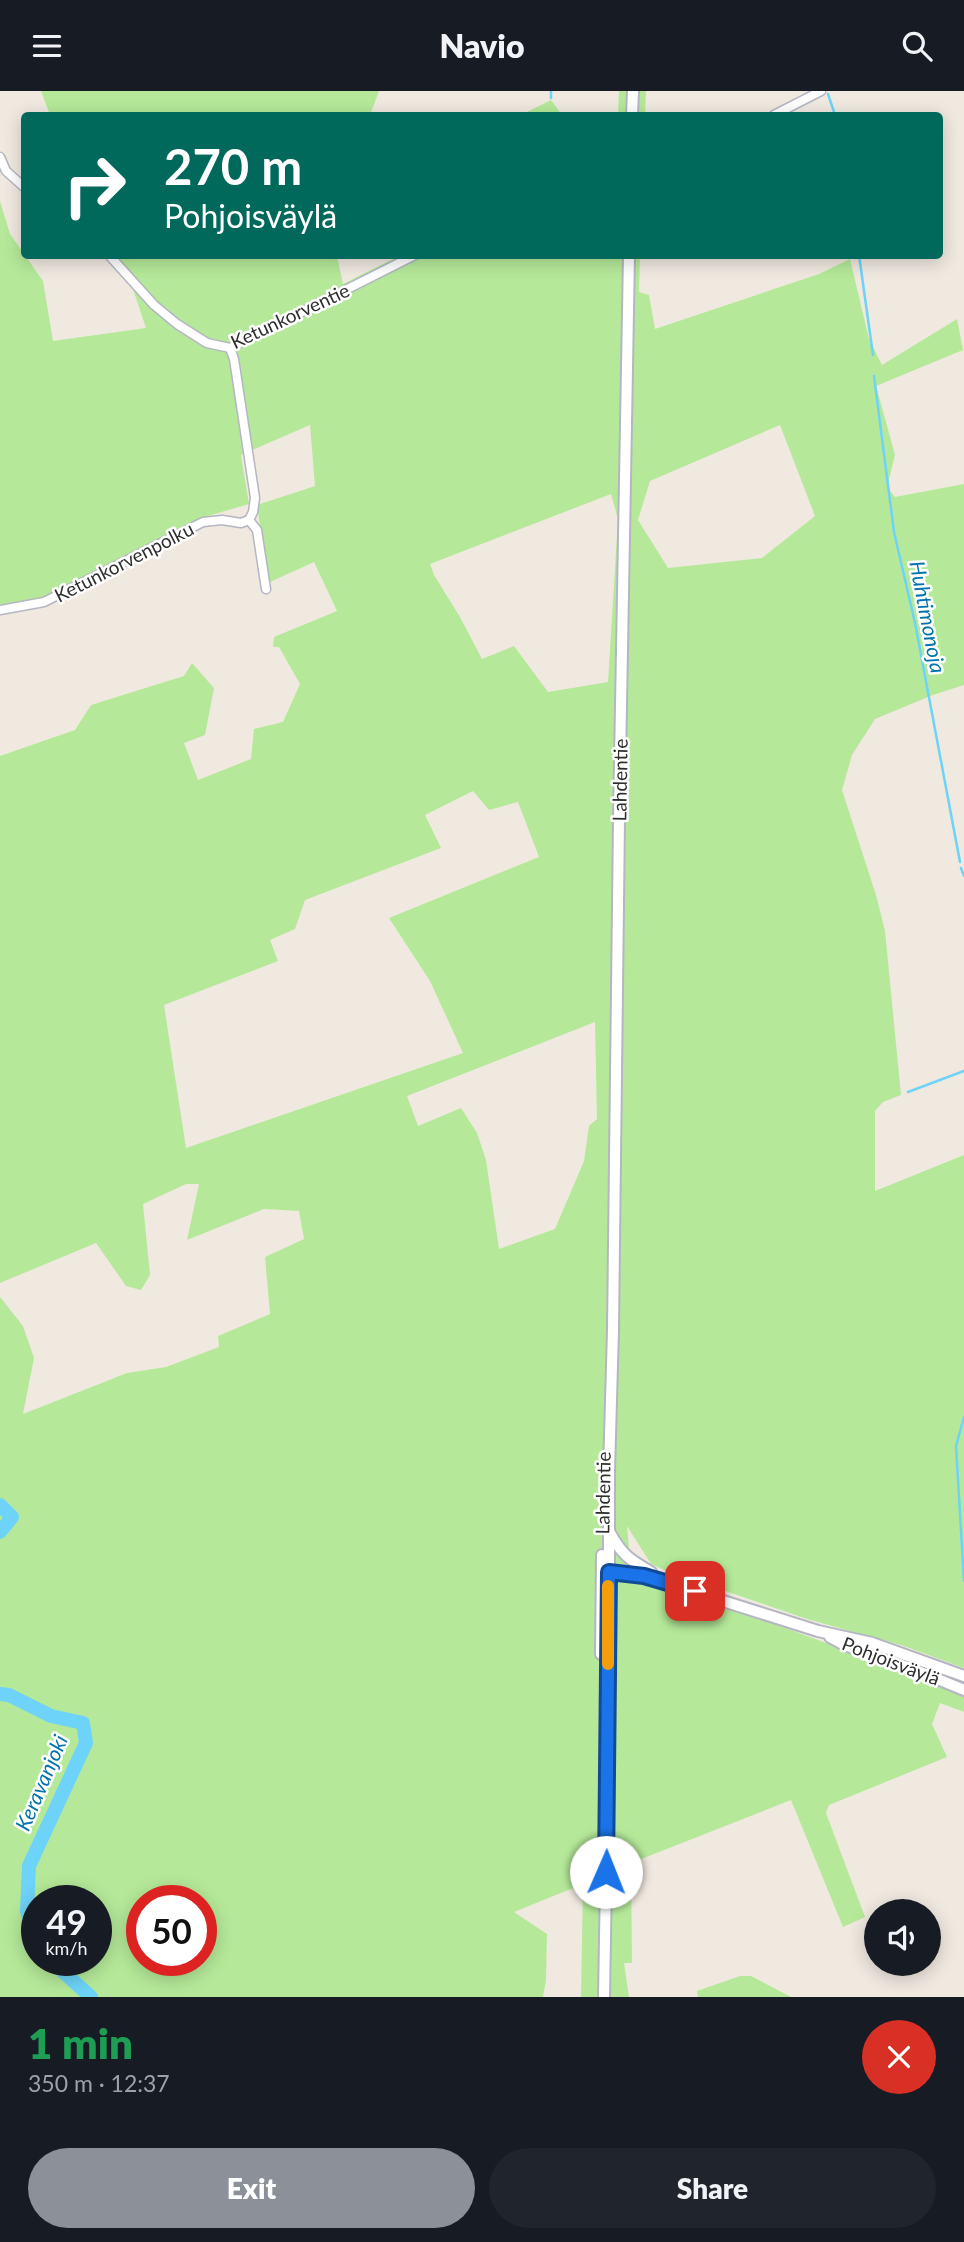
<!DOCTYPE html>
<html lang="en">
<head>
<meta charset="utf-8">
<style>
	body { margin:0; font-family:Lato,sans-serif; background:#20242c; color:#f1f3f6; height:100vh; display:flex; flex-direction:column; font-size:26px; white-space:nowrap }
	* { box-sizing:border-box; margin:0 }
	p { font-size:23px; color:#9ea1a6 }
	.icon { flex:none; width:38px; height:38px; fill:none; stroke:currentColor; stroke-width:2; stroke-linecap:round; stroke-linejoin:round }
	.map { position:relative; height:1906px; overflow:hidden }
	.side { display:flex; flex-direction:column; background:#171b24; flex:1 }
	.side>* { flex:none }
	.hud { position:absolute; left:21px; top:21px; width:922px; height:147px; border-radius:7px; box-shadow:0 4px 18px #0003; background:#00695c; color:#fff; overflow:hidden }
	.fabs { position:absolute; left:864px; top:1808px; display:grid; gap:14px }
	.fabs a { display:grid; place-items:center; width:77px; height:77px; border-radius:50%; background:#171b24; box-shadow:0 4px 18px #0003; font-size:35px }
	.speed { position:absolute; left:21px; top:1794px; display:flex; gap:14px; font-size:35px; font-weight:700; text-align:center }
	.speed>* { display:grid; place-content:center; width:91px; height:91px; border-radius:50%; background:#171b24; box-shadow:0 4px 18px #0003; line-height:1 }
	.speed small { font-size:18px; font-weight:400 }
	.speed .limit { border:10px solid #d22; background:#fff; color:#111 }
	.pin { position:absolute; display:grid; place-items:center; width:60px; height:60px; color:#fff; margin:-30px; border-radius:14px; box-shadow:0 4px 10px #0006 }
	.me { position:absolute; width:77px; margin:-38px; rotate:1deg; stroke-linejoin:round; filter:drop-shadow(0 0 5px #0008) }
	.turn { display:flex; align-items:center; gap:24px; height:147px; padding:0 28px; font-size:32px }
	.turn .icon { width:91px; height:91px; stroke-width:2.5 }
	.turn b { display:block; font-size:49px; line-height:60px }
	.round { display:grid; place-items:center; flex:none; width:74px; height:74px; border-radius:37px; background:#20242c }
	.summary { display:flex; align-items:center; justify-content:space-between; height:119px; padding:0 28px }
	h1 { font-size:42px; font-weight:800; line-height:52px; color:#1e9e55 }
	.action { display:flex; gap:14px; margin-top:auto; padding:14px 28px }
	.action a { flex:1; height:80px; border-radius:42px; background:#8c9099; color:#fff; font-size:28px; font-weight:800; line-height:80px; text-align:center }
	.action a+a { background:#20242c; color:#f1f3f6 }
	header { display:flex; justify-content:space-between; align-items:center; height:91px; padding:0 28px; background:#171b24; font-size:32px; font-weight:800 }
	.map>svg:first-child { display:block }
	.green { fill:#b5e999; fill-rule:evenodd }
	.lines { fill:none; stroke-linecap:round; stroke-linejoin:round }
	.stream { stroke:#6dd3f8; stroke-width:2.5 }
	.river { stroke:#6dd3f8; stroke-width:14 }
	.minor-casing { stroke:#b4b6c2; stroke-width:11 }
	.secondary-casing { stroke:#b4b6c2; stroke-width:14 }
	.minor { stroke:#fff; stroke-width:8 }
	.secondary { stroke:#fff; stroke-width:10 }
	.route-casing { stroke:#114b97; stroke-width:18 }
	.route { stroke:#1a73e8; stroke-width:12 }
	.slow { stroke:#f59e0b; stroke-width:12 }
	.labels { text-anchor:middle; stroke-width:5; stroke-linejoin:round; paint-order:stroke }
	.street-label { font-size:19px; fill:#2e2e2e; stroke:#fff }
	.water-label { font-size:21px; font-style:italic; fill:#0373ac; stroke:#fff }
</style>
</head>
<body>
<header><svg class="icon" aria-label="menu" viewBox="0 0 24 24"><path d="M4 6h16M4 12h16M4 18h16"/></svg>Navio<svg class="icon" aria-label="search" viewBox="0 0 24 24"><circle cx="10" cy="10" r="6"/><path d="M15 15l6 6"/></svg></header>
<div class="map">
<svg width="964" height="1906" viewBox="0 0 964 1906">
	<rect width="100%" height="100%" fill="#f0e9e0"/>
	<g class="green">
		<polygon points="41,0 379,0 370,24 50,24"/>
		<polygon points="619,0 646,0 645,24 618,24"/>
		<polygon points="551,9 562,24 521,24"/>
		<path d="M0,110L10,143L43,190L53,250L146,237L126,177L116,164L337,165L343,193L399,165H640L639,201L649,204L655,238L819,183L850,168L869,248L882,274L957,228L963,259L876,295L895,364L887,396L895,406L964,393V594L933,604L875,628L852,664L842,699L876,804L885,840L901,1004L883,1011L875,1020V1100L964,1064V1577L904,1555L807,1528L667,1480L651,1473L627,1435L632,1491L663,1496L785,1537L870,1568L913,1587H922L964,1606V1621L940,1612L932,1633L947,1666L829,1714L826,1722L865,1826L843,1836L791,1709L631,1772L632,1872H624L629,1906H581L583,1793L514,1821L547,1843L546,1889L543,1906H0V1206L23,1235L34,1267L23,1323L127,1282L166,1276L219,1256L218,1245L270,1223L265,1166L304,1148L299,1120L264,1118L187,1149L199,1093H186L143,1113L150,1184L141,1199L126,1195L96,1152L0,1192V665L75,639L91,614L184,585L192,572L214,597L205,644L184,652L198,689L251,668L254,638L283,631L300,593L279,556H273L274,546L337,520L314,471L268,492L257,414L315,395L310,334L241,364L249,413L201,427L42,507L0,514ZM780,334L815,425L762,467L668,477L638,429L650,390ZM611,403L618,428L608,591L548,601L514,555L482,568L460,526L434,484L430,473ZM473,700L489,719L518,711L539,766L389,827L430,890L463,962L186,1057L164,914L278,870L270,849L295,838L305,809L441,757L425,724ZM595,931L597,1028L589,1035L584,1070L555,1138L499,1158L486,1069L477,1042L461,1017L418,1035L407,1005ZM37,1810H96V1869H37ZM142,1810H201V1869H142Z"/>
		<polygon points="740,1885 751,1885 791,1906 698,1906 697,1900"/>
	</g>
	<g class="lines">
		<g class="stream">
			<polyline points="828,3 835,24"/>
			<polyline points="551,7 551,0"/>
			<polyline points="859,164 873,264"/>
			<polyline points="874,285 894,441 915,532 960,771"/>
			<polyline points="961,777 964,785"/>
			<polyline points="908,1001 964,980"/>
			<polyline points="964,1326 956,1355 964,1490"/>
		</g>
		<g class="river">
			<polyline points="0,1414 12,1426 0,1441"/>
			<polyline points="0,1603 9,1604 51,1625 83,1632 86,1652 29,1775 27,1820 37,1852"/>
			<polyline points="50,1869 91,1906"/>
		</g>
		<defs>
			<g id="minor">
				<polyline points="774,24 821,0"/>
				<polyline points="0,66 6,80 24,96"/>
				<polyline points="109,164 154,214 177,233 207,252 230,257 415,164"/>
				<polyline points="230,257 234,268 255,407 253,421 249,429"/>
				<polyline points="249,429 257,439 266,498"/>
				<polyline points="0,519 44,511 203,431 222,429 241,432 249,429"/>
			</g>
			<g id="secondary">
				<polyline points="632,24 633,0"/>
				<path d="M610,1442C622,1464 630,1469 651,1481"/>
				<polyline points="605,1480 644,1485 818,1540 872,1552 964,1585"/>
				<polyline points="830,1546 845,1554 918,1580 964,1599"/>
				<polyline points="601,1563 602,1464"/>
				<polyline points="604,1906 609,1613 609,1380 613,1239 619,728 629,164"/>
			</g>
		</defs>
		<use href="#minor" class="minor-casing"/>
		<use href="#secondary" class="secondary-casing"/>
		<use href="#minor" class="minor"/>
		<use href="#secondary" class="secondary"/>
	</g>
	<g class="lines">
		<defs>
			<polyline id="route" points="606,1781 609,1481 644,1485 695,1500"/>
		</defs>
		<use href="#route" class="route-casing"/>
		<use href="#route" class="route"/>
		<polyline class="slow" points="608,1495 608,1573"/>
	</g>
	<g class="labels">
		<g class="street-label">
			<text transform="translate(290 225) rotate(-25)" y="7">Ketunkorventie</text>
			<text transform="translate(124 471) rotate(-27)" y="7">Ketunkorvenpolku</text>
			<text transform="translate(620 689) rotate(-89)" y="7">Lahdentie</text>
			<text transform="translate(603 1402) rotate(-89)" y="7">Lahdentie</text>
			<text transform="translate(891 1570) rotate(21)" y="7">Pohjoisväylä</text>
		</g>
		<g class="water-label">
			<text transform="translate(927 526) rotate(79)" y="7">Huhtimonoja</text>
			<text transform="translate(42 1692) rotate(-67)" y="7">Keravanjoki</text>
		</g>
	</g>
</svg>
<div class="fabs">
<a><svg class="icon" aria-label="sound" viewBox="0 0 24 24"><path d="M4 9h4l5-4v14l-5-4H4zM17 9q2 3 0 6"/></svg></a>
</div>
<div class="speed"><div>49<small>km/h</small></div><div class="limit">50</div></div>
<div class="pin" style="left:695px;top:1500px;background:#d93025"><svg class="icon" aria-label="arrive" viewBox="0 0 24 24"><path d="M6 21V4h12l-3 4 3 4H6"/></svg></div>
<svg class="me" style="left:606px;top:1781px" viewBox="-20 -20 40 40"><circle r="19" fill="#fff"/><path d="M0-13L10 11 0 6-10 11z" fill="#1a73e8"/></svg>
<div class="hud">
<div class="turn"><svg class="icon" aria-label="right" viewBox="0 0 24 24"><path d="M7 20v-9h11M14 6l5 5-5 5"/></svg><div><b>270 m</b>Pohjoisväylä</div></div>
</div>
</div>
<section class="side">
<div class="summary"><div><h1>1 min</h1><p>350 m · 12:37</p></div><a class="round" style="background:#d93025;color:#fff"><svg class="icon" aria-label="close" viewBox="0 0 24 24"><path d="M6 6l12 12M18 6L6 18"/></svg></a></div>
<div class="action"><a>Exit</a><a>Share</a></div>
</section>
</body>
</html>
